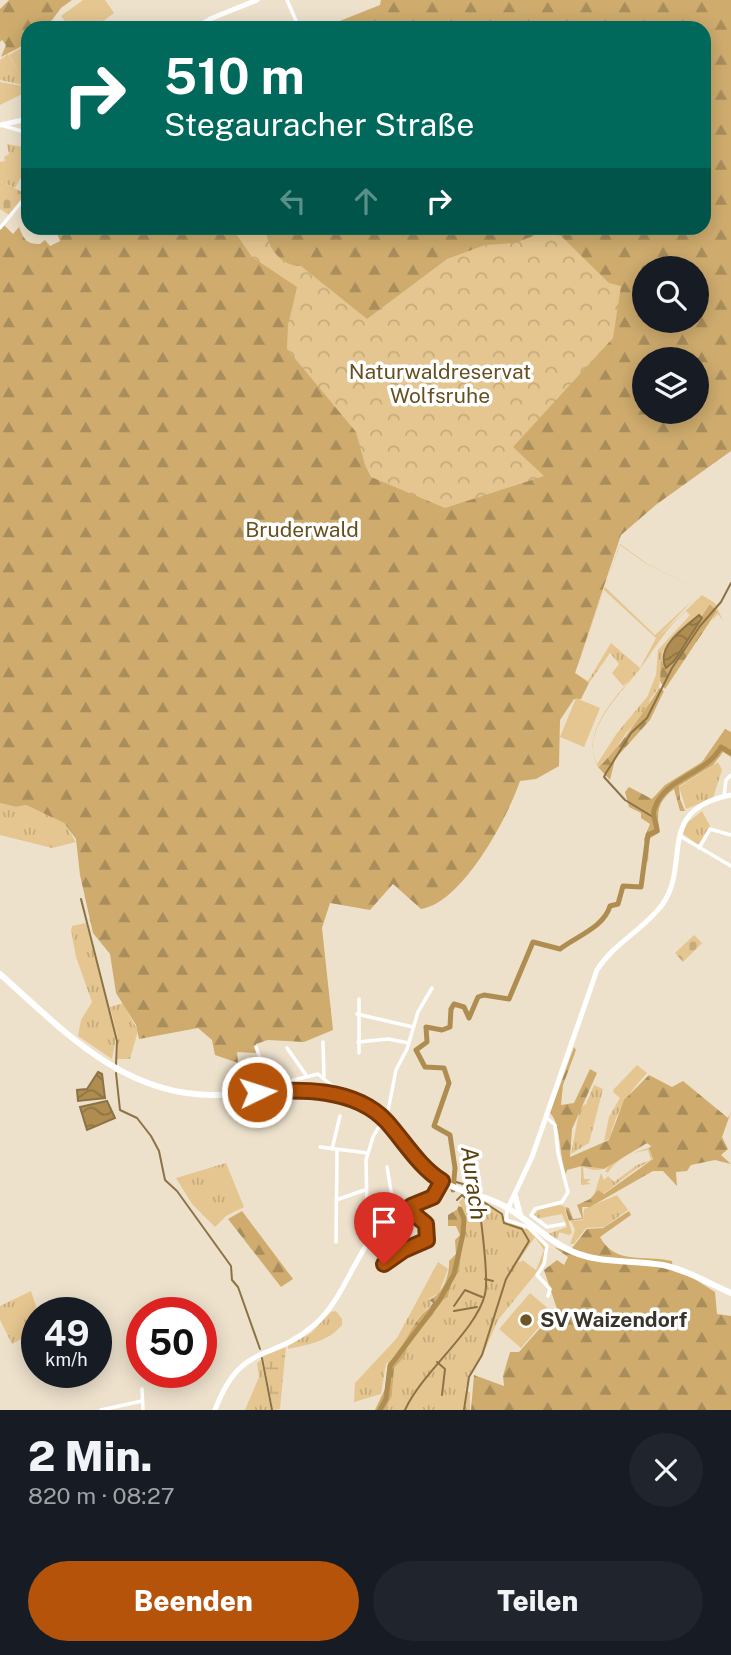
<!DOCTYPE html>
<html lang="de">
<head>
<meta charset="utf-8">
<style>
	body { margin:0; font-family:"Public Sans",sans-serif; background:#20242c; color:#f1f3f6; height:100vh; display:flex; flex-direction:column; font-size:26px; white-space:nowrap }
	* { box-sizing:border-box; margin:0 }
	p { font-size:23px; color:#9ea1a6 }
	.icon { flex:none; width:38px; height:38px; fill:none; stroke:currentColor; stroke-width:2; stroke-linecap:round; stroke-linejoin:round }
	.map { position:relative; height:1410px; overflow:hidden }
	.side { display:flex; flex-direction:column; background:#171b24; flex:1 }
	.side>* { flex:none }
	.top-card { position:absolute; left:21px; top:21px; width:690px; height:214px; border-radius:21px; box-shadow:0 4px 18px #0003; background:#00695c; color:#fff; overflow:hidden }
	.tools { position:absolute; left:632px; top:256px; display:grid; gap:14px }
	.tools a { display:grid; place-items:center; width:77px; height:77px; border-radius:50%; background:#171b24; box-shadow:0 4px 18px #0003; font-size:35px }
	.speed { position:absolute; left:21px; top:1297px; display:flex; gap:14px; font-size:35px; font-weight:700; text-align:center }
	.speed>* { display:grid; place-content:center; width:91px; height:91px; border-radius:50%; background:#171b24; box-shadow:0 4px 18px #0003; line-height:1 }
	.speed small { font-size:18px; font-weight:400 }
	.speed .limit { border:10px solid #d22; background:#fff; color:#111 }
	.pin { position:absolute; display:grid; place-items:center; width:60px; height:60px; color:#fff; margin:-72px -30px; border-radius:50% 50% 50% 0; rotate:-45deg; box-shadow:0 0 7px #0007 }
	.pin .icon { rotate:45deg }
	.me { position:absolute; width:77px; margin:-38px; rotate:86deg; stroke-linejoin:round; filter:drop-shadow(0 0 5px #0008) }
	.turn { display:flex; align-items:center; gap:24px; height:147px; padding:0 28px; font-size:32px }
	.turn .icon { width:91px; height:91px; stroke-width:2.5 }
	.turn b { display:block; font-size:49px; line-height:60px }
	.lanes { display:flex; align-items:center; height:66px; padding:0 28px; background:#0003; justify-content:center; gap:35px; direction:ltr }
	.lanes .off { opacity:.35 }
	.round { display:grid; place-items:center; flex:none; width:74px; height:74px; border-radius:37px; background:#20242c }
	.summary { display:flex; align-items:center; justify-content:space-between; height:119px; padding:0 28px }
	h1 { font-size:42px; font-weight:800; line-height:52px }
	.action { display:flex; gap:14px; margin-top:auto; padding:14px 28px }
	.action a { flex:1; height:80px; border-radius:42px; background:#b45309; color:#fff; font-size:28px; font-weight:800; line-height:80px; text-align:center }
	.action a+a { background:#20242c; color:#f1f3f6 }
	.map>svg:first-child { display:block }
	.grass { fill:url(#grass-tufts); fill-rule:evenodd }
	.forest { fill:url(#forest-firs); fill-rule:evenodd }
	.wetland { fill:url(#wetland-marsh) }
	.cemetery { fill:url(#cemetery-stones) }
	.park { fill:url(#park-crowns) }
	.pitch { fill:#e5c690 }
	.water { fill:url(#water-waves); stroke:#8c7245; stroke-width:2 }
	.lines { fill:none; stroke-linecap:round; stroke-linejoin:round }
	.stream { stroke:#8c7245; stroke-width:2 }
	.river { stroke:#af8d50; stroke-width:5 }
	.minor { stroke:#fff; stroke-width:3.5 }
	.tertiary { stroke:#fff; stroke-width:5 }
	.secondary { stroke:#fff; stroke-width:6 }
	.route-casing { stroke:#753606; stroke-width:18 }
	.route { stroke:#b45309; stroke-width:12 }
	.poi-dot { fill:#6f5627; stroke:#fff; stroke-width:2.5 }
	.labels { text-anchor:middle; stroke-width:7; stroke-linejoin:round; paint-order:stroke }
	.park-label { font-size:21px; fill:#674f1f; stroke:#fff }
	.poi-label { font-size:21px; font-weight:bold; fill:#39342b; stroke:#fff; text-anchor:start }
	.water-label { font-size:23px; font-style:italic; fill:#594110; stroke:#fff }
</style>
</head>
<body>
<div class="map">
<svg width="731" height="1410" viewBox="0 0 731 1410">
	<defs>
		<pattern id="grass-tufts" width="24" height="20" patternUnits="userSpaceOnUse" patternTransform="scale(1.75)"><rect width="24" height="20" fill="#e5c690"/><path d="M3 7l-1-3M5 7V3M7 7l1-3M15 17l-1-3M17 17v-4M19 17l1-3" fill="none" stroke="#c5ab7c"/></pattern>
		<pattern id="forest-firs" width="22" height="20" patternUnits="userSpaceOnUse" patternTransform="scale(1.75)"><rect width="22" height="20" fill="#cfac6e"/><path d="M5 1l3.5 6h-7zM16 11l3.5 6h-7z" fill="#a98d5b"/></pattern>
		<pattern id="wetland-marsh" width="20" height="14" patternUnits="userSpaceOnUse" patternTransform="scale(1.75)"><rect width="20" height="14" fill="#e5c690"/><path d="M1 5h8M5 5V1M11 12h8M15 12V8" fill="none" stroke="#c5ab7c"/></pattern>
		<pattern id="cemetery-stones" width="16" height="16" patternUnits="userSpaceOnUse" patternTransform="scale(1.75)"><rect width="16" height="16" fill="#e5c690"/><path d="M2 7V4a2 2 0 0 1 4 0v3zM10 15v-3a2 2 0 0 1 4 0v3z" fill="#c5ab7c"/></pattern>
		<pattern id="park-crowns" width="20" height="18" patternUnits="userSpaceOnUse" patternTransform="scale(1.75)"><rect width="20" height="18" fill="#e5c690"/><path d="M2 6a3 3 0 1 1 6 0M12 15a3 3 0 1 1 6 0" fill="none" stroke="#c5ab7c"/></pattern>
		<pattern id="water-waves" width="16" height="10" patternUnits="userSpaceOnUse" patternTransform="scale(1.75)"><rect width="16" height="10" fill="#af8d50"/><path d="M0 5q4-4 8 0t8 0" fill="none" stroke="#8f7443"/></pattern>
	</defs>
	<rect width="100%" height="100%" fill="#ede1cc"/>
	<g class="grass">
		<polygon points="8,54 22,79 28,76 28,86 0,80 0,60"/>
		<polygon points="0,82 28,87 28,91 0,105"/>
		<polygon points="7,144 28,148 27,167 15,188 0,181 0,162 5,161 4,157 9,154"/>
		<path d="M620,544L646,563L701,591L645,563L620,545L605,587L655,635L693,600L657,638L702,595L715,603L723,621L718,614L712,621L717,610L710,604L702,617L699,615L663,651L659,687L650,700L646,714L627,732L606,763L598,767C581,737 609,704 629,681L623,686L612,673L619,664L610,653L589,683L574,674ZM604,590L656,638L640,668L611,643L588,681L575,673ZM686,611L690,615L658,650L656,675L647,697L617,733L597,764C580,732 621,693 639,670C655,649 666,628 686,611Z"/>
		<polygon points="718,762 722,770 713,798 686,809 679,787"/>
		<polygon points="0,803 16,807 26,805 64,823 76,842 52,848 0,835"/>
		<polygon points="702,811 711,828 698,845 682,833 688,822"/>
		<polygon points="86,923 116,1038 112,1059 78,1036 81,1020 92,1002 76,957 71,930 72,926"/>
		<polygon points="123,1003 138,1031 130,1059 117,1059 118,1039 110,1007"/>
		<path d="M637,1065L647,1073C628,1094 616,1110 610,1139L604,1141L609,1117L620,1098L613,1092L614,1089Z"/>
		<polygon points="594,1085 603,1089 589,1143 571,1154 580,1107 586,1104"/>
		<path d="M647,1143C636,1147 612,1164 608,1173L605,1171L609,1166C601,1172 591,1170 583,1167L584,1179H591L587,1182L591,1184L581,1185V1166L604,1169C618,1161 635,1141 652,1144V1160C633,1169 620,1182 603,1194L597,1191V1194L594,1195L601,1173L604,1180L608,1176L614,1182L637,1165L651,1160L648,1150L633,1153L651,1147Z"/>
		<polygon points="226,1163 244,1207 226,1216 215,1227 192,1204 176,1178"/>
		<polygon points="617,1195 628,1210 604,1227 586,1228 574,1244 570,1244 575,1230 571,1221 583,1220 584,1209"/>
		<path d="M476,1197L482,1204L485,1202L502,1213L506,1222L523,1226L522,1230L527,1228L546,1247L542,1266L498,1320L482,1357L470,1373L465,1391L470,1392V1410H385L392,1394L394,1368L403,1358L409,1340L433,1315L438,1303L448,1297L451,1280L459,1272L464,1232L465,1215L459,1202L463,1198L471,1204L468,1206L470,1212ZM535,1237L544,1250L536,1270L523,1261L518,1262Z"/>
		<polygon points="559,1205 564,1206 572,1233 569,1235 559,1232 557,1240 548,1234 567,1227 562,1214 536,1219 533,1216 539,1209"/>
		<polygon points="438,1262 448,1269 439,1293 429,1299 432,1304 419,1317 398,1353 386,1364 381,1394 354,1402 355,1383 397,1338"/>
		<polygon points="31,1291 38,1312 37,1331 12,1344 0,1320 0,1306"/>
		<path d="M336,1311L342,1319V1325C328,1342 309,1344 288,1349V1346L311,1333L331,1312Z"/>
		<polygon points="261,1360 271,1410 245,1410 259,1377 257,1363"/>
	</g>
	<g class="forest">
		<polygon points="9,0 72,0 61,8 46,28 28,28 28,43 1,57 6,45 2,40 0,42 0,9"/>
		<path d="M381,0H731V451L657,504L621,535L575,673L589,683L581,699H574L560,720L559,766L536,779L520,781C507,819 462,903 421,909L393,884L370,910L330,903L322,928L333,1030L304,1042L268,1040L256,1044L257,1053L237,1052L238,1063L215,1055L212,1040L198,1028L139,1039L136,1025L116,993L110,954L93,933L80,875L76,839L64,823L26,805L16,807L0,803V228L4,225L13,234L19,227C24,240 27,244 40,244L45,240L50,246L60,241L55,228H704V28H322L380,5ZM644,268H696V320H644ZM644,359H696V411H644Z"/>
		<polygon points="710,604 717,611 665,689 660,681 661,660 667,668"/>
		<path d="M659,688L664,691L650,720L615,759L610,780L598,767C607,764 654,699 659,688Z"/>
		<path d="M725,729L731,732V757L723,752L713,765L679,786L680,799L685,811H680L674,789C657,802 656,813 660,832L649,839L648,864L644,839L650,824L641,818V813L629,807L625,792L629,787L652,799L665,785L702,762Z"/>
		<path d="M574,1047L576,1050L563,1085L561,1105L574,1103L590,1069L597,1073L572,1129L570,1157L609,1140L624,1100L649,1075L672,1087L683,1081L728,1118L731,1112L722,1137L728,1149L721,1155L731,1164L715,1160L691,1165L687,1171L676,1172L677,1186L663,1171H653L590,1207H582L583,1219L569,1221L565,1207L569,1208L573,1219L582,1218L577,1205L590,1199L598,1190L604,1194L653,1159L649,1148L652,1146L647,1143L604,1169L582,1166L567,1170L566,1174C559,1156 561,1123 550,1113Z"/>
		<path d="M458,1205L465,1215L464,1232L459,1272L451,1280L448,1297L438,1303L433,1315L409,1340L405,1356L394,1368L392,1395L385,1410H375L385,1389L388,1363C402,1350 408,1333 419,1318C424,1311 429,1310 433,1303L429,1300C443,1295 450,1274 449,1261L456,1254L455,1240L460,1235L456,1226H448V1215L458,1209Z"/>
		<polygon points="242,1211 293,1279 281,1287 228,1219"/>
		<path d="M629,1211L631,1215L600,1237C616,1266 644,1254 672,1261L673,1271L693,1278L715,1292L717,1314L731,1316V1410H471L474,1375L504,1386L503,1376L510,1352H519L557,1309L544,1270L557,1260L564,1265L568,1257L554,1247L569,1252L587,1229L603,1228Z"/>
	</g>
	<polygon class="wetland" points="286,1347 280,1409 273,1410 263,1356"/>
	<g class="cemetery">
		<polygon points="0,181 26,194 9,215 0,209"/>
		<polygon points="694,935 702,943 683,962 675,953"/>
	</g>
	<path class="park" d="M232,228H266C266,247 282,267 301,266L367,319L447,259L485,245L515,243L546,231L561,236L609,283L621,286L613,338L513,447L544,476L445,508L371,477L365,465L356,432L287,349L288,325L297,287L252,257Z"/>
	<g class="pitch">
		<polygon points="83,0 105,0 114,13 94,28 70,28 61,16"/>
		<polygon points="28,44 28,76 22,79 9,55"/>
		<polygon points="576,698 600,708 584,747 560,737"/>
		<polygon points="523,1260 537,1272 520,1292 506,1281"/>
		<polygon points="530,1293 552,1312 521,1348 499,1329"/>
	</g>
	<g class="water">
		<path d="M699,615L702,618L674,661L666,668C655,647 684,628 699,615Z"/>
		<polygon points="98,1072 102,1074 105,1098 78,1101 77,1090 87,1089"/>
		<polygon points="107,1101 115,1118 87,1130 80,1107"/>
	</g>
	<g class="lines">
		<g class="stream">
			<polyline points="653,817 625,800 604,777 606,773 631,733 647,718 672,668 700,626 721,602 731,583"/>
			<polyline points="81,899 117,1041 116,1065"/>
			<polyline points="116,1073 120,1110 137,1118 151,1136 159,1151 165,1180 177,1191 231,1266 232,1280 238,1287 260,1349"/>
			<polyline points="453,1181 466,1185 467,1190"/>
			<polyline points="457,1200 462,1195 472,1204"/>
			<polyline points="485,1279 493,1281"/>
			<polyline points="454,1306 465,1290 482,1297"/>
			<polyline points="454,1311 477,1307"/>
			<polyline points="262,1358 272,1410"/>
			<polyline points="437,1362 445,1369 442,1395"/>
			<path d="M405,1410C422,1372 477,1330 485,1294C489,1278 482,1230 480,1212L473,1205"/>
			<polyline points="464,1410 469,1377 482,1355 506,1279 529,1241 522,1229 504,1223 502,1214 479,1199"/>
		</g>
		<g class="river">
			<path d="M453,1190L455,1168L450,1135L434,1126L449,1083L444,1068L425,1067L416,1050L427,1042L426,1027L442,1030L450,1027L451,1009L454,1004L464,1007L469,1018L478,997L484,995L509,999L533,942L560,949C577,936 604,927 610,906L618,904L623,886L641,887L648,835L657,831C657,824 652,817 654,810C663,778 706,775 721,747L731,753"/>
			<polyline points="380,1410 386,1399 390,1366 439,1301 454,1274 463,1234 464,1219 460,1209"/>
		</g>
		<g class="minor">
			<polyline points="287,0 297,23 294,24 296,28"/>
			<polyline points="1,125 28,133"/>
			<polyline points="0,228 28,194"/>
			<polyline points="724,796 726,780 731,775"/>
			<polyline points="680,836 731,866"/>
			<polyline points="699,848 710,829 731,835"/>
			<polyline points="357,1014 413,1027"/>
			<polyline points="323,1042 324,1076"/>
			<polyline points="358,1042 388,1039 409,1043"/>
			<polyline points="256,1047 270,1086"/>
			<polyline points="287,1048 306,1075"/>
			<polyline points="359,1053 359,999"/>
			<polyline points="224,1095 225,1084 246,1088 270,1086 318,1074 336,1089 378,1108 379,1115"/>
			<polyline points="547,1118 555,1125 558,1153 568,1192 562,1202 535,1209 531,1215 547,1227 564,1224"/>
			<polyline points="320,1147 368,1153"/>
			<polyline points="332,1149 340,1116"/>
			<polyline points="387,1167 395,1215"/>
			<polyline points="336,1200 365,1190"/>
			<polyline points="411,1206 415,1215 426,1224 427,1244"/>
			<polyline points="507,1210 506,1220 528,1227 547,1246 544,1264 537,1275 550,1289 548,1296"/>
			<polyline points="377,1230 370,1220 367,1209 366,1160 373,1137 388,1111 396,1070 407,1049 418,1012 432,988"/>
			<polyline points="336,1242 337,1150"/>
			<polyline points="384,1264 404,1249 427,1239"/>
			<polyline points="142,1389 143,1410"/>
			<polyline points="101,1410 142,1401"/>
		</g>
		<g class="tertiary">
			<polyline points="196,28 210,19 257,0"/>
			<polyline points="0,125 28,119"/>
			<path d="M508,1208L532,1157L597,970C614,943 643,930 662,905C692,863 654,810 731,795"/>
			<path d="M215,1410C241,1341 270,1363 313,1326C345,1299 354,1253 383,1224C404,1203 427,1208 442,1181"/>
		</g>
		<g class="secondary">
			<path d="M0,974C64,1031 123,1096 215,1095C261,1095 306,1082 351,1101C394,1119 403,1150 436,1177C454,1192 484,1194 504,1206C526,1218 543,1236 565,1248C596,1265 629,1259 663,1265C687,1270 708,1283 731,1293"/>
			<polyline points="515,1196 520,1215"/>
		</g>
	</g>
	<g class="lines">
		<defs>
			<path id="route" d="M257,1092C299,1089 355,1087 387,1122C404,1141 420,1168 442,1181L433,1197L411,1206L415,1215L426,1224L427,1240L404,1250L384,1264"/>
		</defs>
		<use href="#route" class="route-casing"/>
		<use href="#route" class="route"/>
	</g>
	<circle class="poi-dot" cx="526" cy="1320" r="7"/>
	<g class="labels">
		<g class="park-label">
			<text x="440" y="379">Naturwaldreservat<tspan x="440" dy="24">Wolfsruhe</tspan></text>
			<text x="302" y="537">Bruderwald</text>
		</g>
		<g class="poi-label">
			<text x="540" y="1327">SV Waizendorf</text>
		</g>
		<g class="water-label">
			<text transform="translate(474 1183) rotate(82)" y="8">Aurach</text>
		</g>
	</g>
</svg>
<div class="tools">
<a><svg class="icon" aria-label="search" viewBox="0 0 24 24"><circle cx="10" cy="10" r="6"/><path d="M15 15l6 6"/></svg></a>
<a><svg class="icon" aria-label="layers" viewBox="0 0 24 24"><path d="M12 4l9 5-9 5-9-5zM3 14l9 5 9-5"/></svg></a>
</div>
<div class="speed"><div>49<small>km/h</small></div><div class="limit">50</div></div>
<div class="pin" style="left:384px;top:1264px;background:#d93025"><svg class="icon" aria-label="arrive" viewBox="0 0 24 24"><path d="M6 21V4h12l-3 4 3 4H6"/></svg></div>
<svg class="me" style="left:257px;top:1092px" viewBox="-20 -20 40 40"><circle r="17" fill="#b45309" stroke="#fff" stroke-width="3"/><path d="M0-11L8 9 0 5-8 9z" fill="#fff"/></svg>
<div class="top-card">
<div class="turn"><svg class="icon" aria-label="right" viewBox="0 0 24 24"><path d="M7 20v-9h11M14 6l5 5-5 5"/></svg><div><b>510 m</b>Stegauracher Straße</div></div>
<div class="lanes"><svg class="icon off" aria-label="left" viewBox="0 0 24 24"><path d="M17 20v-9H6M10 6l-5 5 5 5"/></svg><svg class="icon off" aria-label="ahead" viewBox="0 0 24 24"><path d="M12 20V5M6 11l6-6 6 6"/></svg><svg class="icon" aria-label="right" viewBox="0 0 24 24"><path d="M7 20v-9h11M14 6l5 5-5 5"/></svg></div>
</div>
</div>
<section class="side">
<div class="summary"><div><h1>2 Min.</h1><p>820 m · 08:27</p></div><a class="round"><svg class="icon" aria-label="close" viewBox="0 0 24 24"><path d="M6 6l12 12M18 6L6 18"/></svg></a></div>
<div class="action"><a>Beenden</a><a>Teilen</a></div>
</section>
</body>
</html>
